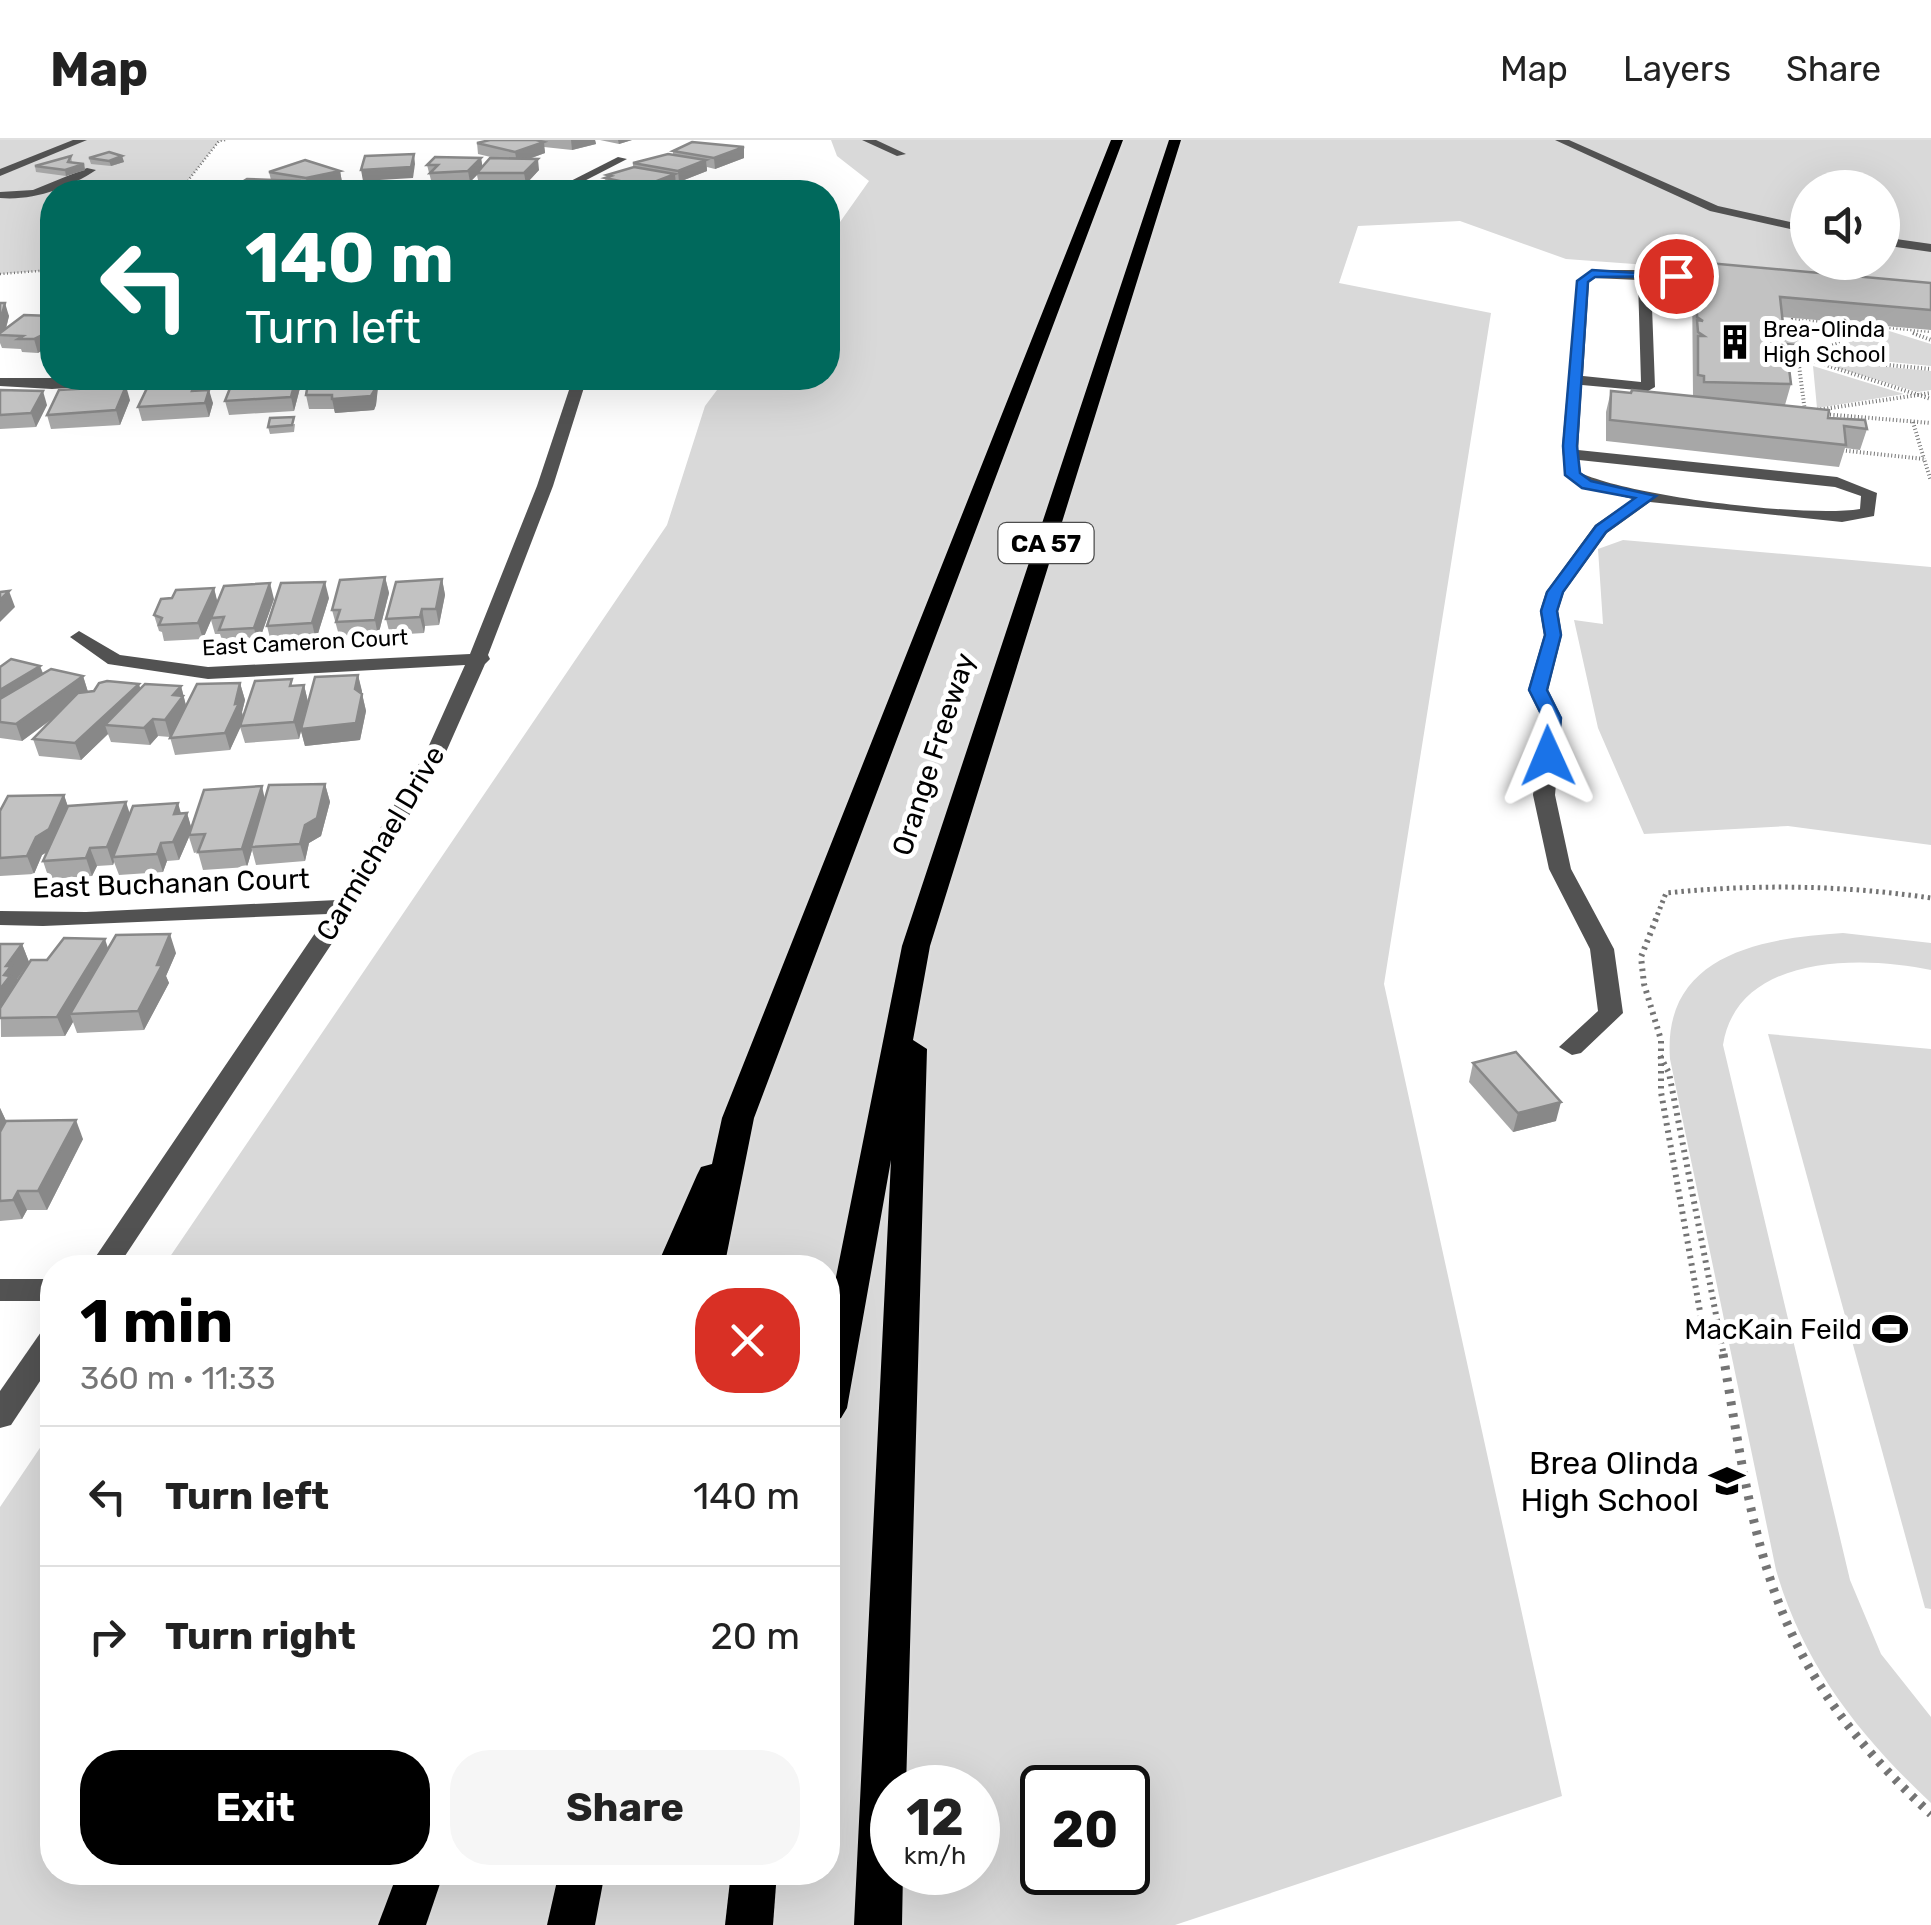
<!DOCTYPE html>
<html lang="en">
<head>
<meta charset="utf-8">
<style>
	body { margin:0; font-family:Rubik,sans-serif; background:#f6f6f6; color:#222; height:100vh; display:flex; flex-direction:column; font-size:38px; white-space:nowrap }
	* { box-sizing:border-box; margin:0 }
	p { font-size:32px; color:#767676 }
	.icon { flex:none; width:55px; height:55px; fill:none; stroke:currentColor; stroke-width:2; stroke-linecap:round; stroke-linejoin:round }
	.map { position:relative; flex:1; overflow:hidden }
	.drawer { position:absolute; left:40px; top:1115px; width:800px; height:630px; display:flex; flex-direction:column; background:#fff; border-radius:40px; box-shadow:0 10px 40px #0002 }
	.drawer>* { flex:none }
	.top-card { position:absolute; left:40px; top:40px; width:800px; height:210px; border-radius:40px; box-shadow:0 10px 40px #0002; background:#00695c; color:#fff; overflow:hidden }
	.tools { position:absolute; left:1790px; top:30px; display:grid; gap:20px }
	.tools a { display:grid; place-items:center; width:110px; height:110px; border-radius:50%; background:#fff; box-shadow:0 10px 40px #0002; font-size:50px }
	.speed { position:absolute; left:870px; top:1625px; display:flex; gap:20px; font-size:50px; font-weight:700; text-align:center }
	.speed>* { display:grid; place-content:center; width:130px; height:130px; border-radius:50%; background:#fff; box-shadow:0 10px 40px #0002; line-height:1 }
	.speed small { font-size:25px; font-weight:400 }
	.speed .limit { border:5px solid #111; border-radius:15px; background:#fff; color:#111 }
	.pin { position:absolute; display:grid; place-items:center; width:85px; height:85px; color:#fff; margin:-42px; border:5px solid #fff; border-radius:50%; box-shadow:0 2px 10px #0007 }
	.me { position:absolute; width:110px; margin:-55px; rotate:359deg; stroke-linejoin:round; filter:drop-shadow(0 0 8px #0008) }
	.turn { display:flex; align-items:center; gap:35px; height:210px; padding:0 40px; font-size:45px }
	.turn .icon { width:130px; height:130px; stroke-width:2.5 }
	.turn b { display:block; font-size:70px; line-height:85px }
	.round { display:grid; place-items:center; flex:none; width:105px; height:105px; border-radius:40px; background:#f6f6f6 }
	.headline { display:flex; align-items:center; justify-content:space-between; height:170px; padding:0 40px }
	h1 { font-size:60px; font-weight:700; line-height:75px; color:#000 }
	.primary-button { display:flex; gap:20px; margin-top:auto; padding:20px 40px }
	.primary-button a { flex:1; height:115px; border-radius:40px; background:#000; color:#fff; font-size:40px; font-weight:700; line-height:115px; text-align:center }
	.primary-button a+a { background:#f6f6f6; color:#222 }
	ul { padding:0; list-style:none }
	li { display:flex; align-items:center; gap:30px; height:140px; padding:0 40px; border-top:2px solid #e0e0e0 }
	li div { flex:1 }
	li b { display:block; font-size:38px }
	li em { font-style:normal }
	header { display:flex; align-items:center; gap:60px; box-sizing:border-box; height:140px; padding:0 50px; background:#fff; border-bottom:2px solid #e0e0e0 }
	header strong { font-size:48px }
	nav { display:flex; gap:55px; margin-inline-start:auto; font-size:35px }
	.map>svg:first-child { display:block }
	.green { fill:#d9d9d9; fill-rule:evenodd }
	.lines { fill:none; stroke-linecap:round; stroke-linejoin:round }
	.highway-casing { stroke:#dbdbdb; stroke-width:5 }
	.path-far4 { stroke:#747474; stroke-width:2.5; stroke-dasharray:1 2.5; stroke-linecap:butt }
	.path-far3 { stroke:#747474; stroke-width:4; stroke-dasharray:1 2.5; stroke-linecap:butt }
	.path-far2 { stroke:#747474; stroke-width:5; stroke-dasharray:2.5 4; stroke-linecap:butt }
	.path-far1 { stroke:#747474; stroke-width:6; stroke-dasharray:2.5 5; stroke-linecap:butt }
	.path { stroke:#747474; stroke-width:9; stroke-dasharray:4 8; stroke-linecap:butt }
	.minor { fill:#525252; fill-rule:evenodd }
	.highway { fill:#000; fill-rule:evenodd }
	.wall { fill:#a7a7a7 }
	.shaded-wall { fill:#888 }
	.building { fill:#c2c2c2; stroke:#888; stroke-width:2.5 }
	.route { fill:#1a73e8; stroke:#114b97; stroke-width:2.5 }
	.labels { text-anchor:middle; stroke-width:10; stroke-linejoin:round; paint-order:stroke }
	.far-poi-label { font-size:22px; fill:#000; stroke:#fff; text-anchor:start }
	.far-street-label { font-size:22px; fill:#000; stroke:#fff }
	.shield { fill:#fff; stroke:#4c4c4c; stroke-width:2.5 }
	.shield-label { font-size:25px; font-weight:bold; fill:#000 }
	.street-label { font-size:28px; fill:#000; stroke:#fff }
	.poi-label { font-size:28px; fill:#000; stroke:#fff; text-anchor:end }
	.near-poi-label { font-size:32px; fill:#000; stroke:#fff; text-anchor:end }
</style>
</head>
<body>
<header>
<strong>Map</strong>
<nav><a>Map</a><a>Layers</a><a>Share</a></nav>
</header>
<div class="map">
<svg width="1931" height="1785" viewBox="0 0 1931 1785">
	<rect width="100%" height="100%" fill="#fff"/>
	<g class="green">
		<polygon points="0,0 226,0 219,1 179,52 52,52 52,130 0,134"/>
		<path d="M831,0H1931V146L1566,119L1460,81L1358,86L1339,143L1491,173L1384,844L1562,1656L1175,1785H0V1367L52,1290V1732H828V1128L163,1127L667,385L705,266L726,238H828V99L869,41L837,16ZM1808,48H1882V122H1808ZM892,1648H978V1732H892ZM1042,1648H1128V1732H1042Z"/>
		<polygon points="1886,190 1931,204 1931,226 1811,214"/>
		<polygon points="1811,220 1931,231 1931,250 1917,252"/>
		<polygon points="1813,226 1904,254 1817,268"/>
		<polygon points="1623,400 1931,427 1931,705 1788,686 1644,694 1598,588 1574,480 1603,484 1598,409"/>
		<path d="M1843,793L1931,803V830C1861,815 1737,814 1723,905L1850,1440L1881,1514L1931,1577V1663C1859,1595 1804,1526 1776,1430L1670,919C1662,815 1761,798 1843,793Z"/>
		<polygon points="1768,894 1931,909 1931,1469 1925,1468"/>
	</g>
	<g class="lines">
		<defs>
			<g id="highway">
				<polygon points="1111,0 1123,0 754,978 724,1128 656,1128 697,1035 701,1027 712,1024 722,978"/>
				<polygon points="1169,0 1181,0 930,806 913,900 927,909 906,1648 892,1648 892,1732 903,1732 902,1785 854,1785 891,1020 847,1268 841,1278 828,1283 828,1177 902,806"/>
				<polygon points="398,1732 444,1732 426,1785 378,1785"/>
				<polygon points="559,1732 605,1732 595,1785 547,1785"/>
				<polygon points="731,1732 777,1732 773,1785 725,1785"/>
			</g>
		</defs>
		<use href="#highway" class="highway-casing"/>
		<g class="path-far4">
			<polyline points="179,52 219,1 226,0"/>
			<polyline points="0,134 52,130"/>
			<polyline points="1794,193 1792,179 1931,192"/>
			<polyline points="1913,193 1918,195"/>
			<polyline points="1863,195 1882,189"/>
		</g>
		<g class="path-far3">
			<polyline points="1913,193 1931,200"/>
			<polyline points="1797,210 1805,272"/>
			<polyline points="1798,216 1931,259"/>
			<polyline points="1799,216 1871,193"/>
			<polyline points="1813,218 1931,229"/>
			<polyline points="1817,270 1931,253"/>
			<polyline points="1823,274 1931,283"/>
			<polyline points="1913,282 1924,319"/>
			<polyline points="1839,310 1924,319 1931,341"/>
		</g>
		<path class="path-far2" d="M1655,781L1666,753C1755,744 1842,745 1931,758"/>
		<g class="path-far1">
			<polyline points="1656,779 1641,817 1644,844 1661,900 1661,952 1702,1183 1718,1185"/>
			<polyline points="1660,916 1669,933 1724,1216"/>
		</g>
		<path class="path" d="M1723,1214C1757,1419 1771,1527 1931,1674"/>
		<g class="minor">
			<polygon points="73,0 87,0 0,36 0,29"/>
			<polygon points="862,0 876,0 906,14 897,16"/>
			<polygon points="1555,0 1569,0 1718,66 1808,86 1808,93 1710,71"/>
			<polygon points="618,17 627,19 563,52 549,52"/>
			<path d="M87,28L96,30C69,48 33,61 0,58V52L33,50Z"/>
			<polygon points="1882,97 1931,104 1931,112 1882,105"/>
			<path d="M1592,130H1644L1733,140L1727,144L1651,140L1655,247L1648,251L1582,245L1578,310L1837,337L1877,353L1874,376L1842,382L1650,362L1607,393L1564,452L1558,471L1562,495L1548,550L1562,578L1555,655L1571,729L1614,809L1623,873L1581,913L1572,915L1559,907L1598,871L1590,809L1549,729L1533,655L1542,578L1528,550L1544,495L1540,471L1546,452L1595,385L1633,359L1587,348L1565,335L1562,307L1577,141ZM1595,138L1638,140L1641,242L1583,236L1589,142ZM1579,320L1835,347L1861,356L1860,369C1805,378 1630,356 1581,333Z"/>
			<polygon points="0,238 162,238 155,242 52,249 0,246"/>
			<polygon points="573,238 587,238 553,346 488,515 490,519 485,524 446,612 356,767 117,1128 88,1128 328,774 43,786 0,785 0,771 86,772 337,760 426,612 465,525 208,539 108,524 70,497 79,491 120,515 208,527 470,514 537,346"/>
			<rect x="0" y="1139" width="52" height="22"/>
			<polygon points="52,1189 52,1223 11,1285 0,1288 0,1251 41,1192"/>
		</g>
		<use href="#highway" class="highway"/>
	</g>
	<g class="wall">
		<polygon points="490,0 595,0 596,4 572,10 544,7 545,13 529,19 539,30 526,44 479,45 477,35 470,42 432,44 427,25 481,18 482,27 495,18 478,14 477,3"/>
		<polygon points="600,0 632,0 619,4"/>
		<polygon points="673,11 744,18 715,29 707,27 707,31 679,42 676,42 676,45 657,52 606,44 605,38 608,37 607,35 633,27 633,23 673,15"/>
		<polygon points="71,16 72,22 84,24 85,30 66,36 36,32 35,26"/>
		<polygon points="122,16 124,22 111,26 91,24 89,18"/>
		<polygon points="340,31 342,42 308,50 302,48 303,52 226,52 271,40 269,32"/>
		<polygon points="1697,122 1931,143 1931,190 1782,177 1783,184 1802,206 1796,225 1788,225 1791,244 1785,265 1867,289 1860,310 1845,308 1839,327 1606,301 1606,272 1611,251 1693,256 1692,140"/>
		<polygon points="0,163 9,176 6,189 52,176 38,213 22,212 21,209 2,208 0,203"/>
		<polygon points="197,238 200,250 213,263 209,277 142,281 138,267 178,242"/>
		<polygon points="309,238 378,238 376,265 374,270 335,273 334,269 309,269 306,255"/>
		<polygon points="300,248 294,271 229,275 225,261"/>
		<polygon points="0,250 47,265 36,287 0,289"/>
		<polygon points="130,260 120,285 51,289 47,275"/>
		<polygon points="295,284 294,292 270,294 268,287"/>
		<polygon points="385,437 389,453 378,496 340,499 332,470"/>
		<polygon points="442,439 445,455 439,485 425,486 424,493 390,495 386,479"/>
		<polygon points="214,448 217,462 274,459 258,504 224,506 220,494 215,494 211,480 203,499 164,501 162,492 159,491 154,475 172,458"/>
		<polygon points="329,458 316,500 271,502 267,486"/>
		<polygon points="40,526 43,533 83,536 88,552 181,546 186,566 240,543 245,560 242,572 243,577 294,546 304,545 308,562 358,535 366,571 360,600 305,606 301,591 299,599 245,603 240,587 230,610 175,615 170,597 158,596 150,605 111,602 108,594 81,620 39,616 33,599 55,577 22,601 0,598 0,527"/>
		<polygon points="325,644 330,662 321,696 309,703 305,721 256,725 252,710 247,727 203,730 198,712 194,713 189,697 179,720 167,721 163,732 119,735 114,722 113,725 97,726 92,736 49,739 43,721 47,712 42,715 34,734 0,736 0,671 64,655 68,667 130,675 187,673 191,687 265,658"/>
		<polygon points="0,804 22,804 29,822 108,808 176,813 166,836 169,843 144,890 77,893 73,882 65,896 1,897"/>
		<polygon points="1473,923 1556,981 1513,992 1469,942"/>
		<polygon points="0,968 6,981 83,999 47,1070 27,1070 22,1079 0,1081"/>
	</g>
	<g class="shaded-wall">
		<polygon points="571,0 595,0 596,4 572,10"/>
		<polygon points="618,0 632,0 619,4"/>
		<polygon points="544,2 545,13 517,23 515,12"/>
		<polygon points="744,7 744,18 715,29 714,18"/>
		<polygon points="414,14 415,24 413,38 363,41 361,30"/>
		<polygon points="122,16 124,22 111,26 109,21"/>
		<polygon points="481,18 483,29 470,42 468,31"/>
		<polygon points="538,19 539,30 526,44 524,33"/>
		<polygon points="706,20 707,31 679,42 678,31"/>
		<polygon points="84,24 85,30 66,36 65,30"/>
		<polygon points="340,31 342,42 308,50 306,38"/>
		<polygon points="675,34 676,45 657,52 641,52 645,50 644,46"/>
		<polygon points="301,41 303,52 278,52"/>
		<polygon points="5,163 9,176 4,195 0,195 0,182"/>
		<polygon points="52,190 52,205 38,213 34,199"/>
		<polygon points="197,238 200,251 196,265 192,251"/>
		<polygon points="296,238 297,238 300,248 294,271 291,257"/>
		<polygon points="375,238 378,238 379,240 376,265 374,270 335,273 332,259"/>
		<polygon points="126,246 130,260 120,285 116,270"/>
		<polygon points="209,250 213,263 209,277 205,263"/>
		<polygon points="43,251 47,265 36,287 31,273"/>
		<polygon points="385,437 389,453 378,496 375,480"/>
		<polygon points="442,439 445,455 439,485 436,469"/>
		<polygon points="325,442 329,458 316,500 312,483"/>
		<polygon points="270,443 274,459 258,504 254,488"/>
		<polygon points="214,448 218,464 203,499 198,483"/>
		<polygon points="9,451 15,467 0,482 0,460"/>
		<polygon points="422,469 425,486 424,493 420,477"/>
		<polygon points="40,526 46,543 0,571 0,550"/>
		<polygon points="358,535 362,551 359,565 355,549"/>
		<polygon points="83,536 88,552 22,601 16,584"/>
		<polygon points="240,543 245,560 242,572 244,580 230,610 225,593"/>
		<polygon points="139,544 144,561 105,585 108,594 81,620 75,603"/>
		<polygon points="304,545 308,562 362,554 366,571 360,600 305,606 301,591 299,599 294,582"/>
		<polygon points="181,546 188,573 170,597 165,580 173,555"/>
		<polygon points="153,579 158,596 150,605 144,588"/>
		<polygon points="325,644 330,662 321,696 309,703 305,721 300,704 305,685"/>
		<polygon points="262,646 266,664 251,707 252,710 247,727 242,709"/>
		<polygon points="64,655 70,673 55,707 42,715 34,734 27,716 36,697"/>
		<polygon points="126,662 132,680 113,717 114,722 113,725 107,707"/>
		<polygon points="178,663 183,680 187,673 192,690 189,695 189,697 179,720 173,702 174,674"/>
		<polygon points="161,703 167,721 163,732 157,714"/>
		<polygon points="90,708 97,726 92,736 86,718"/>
		<polygon points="170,794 176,813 166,836 169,843 144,890 138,871"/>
		<polygon points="105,799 111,817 70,874 73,882 65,896 57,877"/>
		<polygon points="22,804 29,822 17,839 19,844 0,878 0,849 6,826"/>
		<polygon points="1561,962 1556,981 1513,992 1518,973"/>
		<polygon points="0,968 9,987 0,1002"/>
		<polygon points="76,980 83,999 47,1070 38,1051"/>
		<polygon points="18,1051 27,1070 22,1079 13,1060"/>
	</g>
	<g class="building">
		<polygon points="490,0 536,0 544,2 515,12 477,3"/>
		<polygon points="692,2 744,7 714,18 673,11"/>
		<polygon points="109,12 122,16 109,21 89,18"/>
		<polygon points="414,14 411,27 361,30 365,16"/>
		<polygon points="668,14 706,20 678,31 633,23"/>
		<polygon points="71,16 68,22 84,24 65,30 35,26"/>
		<polygon points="435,17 481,18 468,31 430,33 438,25 427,25"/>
		<polygon points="490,18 538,19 524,33 477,33"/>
		<polygon points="305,20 340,31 306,38 269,32"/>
		<polygon points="634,27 675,34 644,46 605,38 611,36 607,35"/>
		<polygon points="247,39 301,41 278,52 226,52"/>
		<polygon points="604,43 647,50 641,52 573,52"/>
		<polygon points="1697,122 1931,143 1931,170 1780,157 1783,184 1799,186 1802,206 1786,204 1791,244 1704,242 1704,236 1698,235 1698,196 1704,196 1698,192 1697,180 1703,181 1697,177"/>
		<polygon points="0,163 5,163 0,182"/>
		<polygon points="24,175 52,176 52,190 34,199 18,199 23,196 0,195 0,193"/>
		<polygon points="179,238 197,238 192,251 209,250 205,263 138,267 149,244 178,242"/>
		<polygon points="234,238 296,238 291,257 225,261"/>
		<polygon points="309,238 375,238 374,251 371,256 332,259 332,255 306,255"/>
		<polygon points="126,246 116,270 47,275 59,250"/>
		<polygon points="0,250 43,251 31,273 0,275"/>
		<polygon points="1632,250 1829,270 1828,278 1865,280 1867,289 1844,286 1846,305 1610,280 1611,251 1631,253"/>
		<polygon points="294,277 292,285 268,287 270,278"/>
		<polygon points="385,437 375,480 336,482 340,470 332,470 340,440"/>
		<polygon points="442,439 436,469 422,469 420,477 386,479 396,442"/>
		<polygon points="325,442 312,483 267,486 281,443"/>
		<polygon points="270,443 254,488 219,490 224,477 211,478 224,446"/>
		<polygon points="214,448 198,483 159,485 162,478 154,475 161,459 172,458 176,450"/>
		<polygon points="9,451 0,460 0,452"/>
		<polygon points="11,519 40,526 0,550 0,527"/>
		<polygon points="51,529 83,536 16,584 0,582 0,559"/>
		<polygon points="358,535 355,549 362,554 356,583 301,589 315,537"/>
		<polygon points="292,539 290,546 304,545 294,582 240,586 255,541"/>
		<polygon points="107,541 139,544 75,603 33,599 78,553 94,551 99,543"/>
		<polygon points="240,543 235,564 239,563 225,593 170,598 197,544"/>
		<polygon points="145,544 181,546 173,555 183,556 165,580 153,579 144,588 105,585"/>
		<polygon points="325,644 317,678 305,685 300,704 251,707 269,645"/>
		<polygon points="262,646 242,709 198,712 205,694 189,695 204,650"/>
		<polygon points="64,655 49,689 36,697 27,716 0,718 0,671 8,656"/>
		<polygon points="126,662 107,707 90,708 86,718 43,721 68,666"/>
		<polygon points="178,663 174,674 187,673 173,702 161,703 157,714 113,717 133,666"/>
		<polygon points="170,794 157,825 162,825 138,871 70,874 116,795"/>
		<polygon points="64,798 105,799 57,877 0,878 0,868 31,820 47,820"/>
		<polygon points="0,804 22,804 6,826 11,826 4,835 10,836 0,849"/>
		<polygon points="1516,912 1561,962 1518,973 1473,923"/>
		<polygon points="76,980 38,1051 18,1051 13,1060 0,1061 0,992 6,981"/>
	</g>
	<polygon class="route" points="1592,130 1682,136 1595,137 1588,142 1577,306 1580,333 1591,341 1656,356 1606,392 1563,452 1557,471 1561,495 1547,550 1561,578 1557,616 1548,622 1539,616 1543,578 1529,550 1545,495 1541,471 1547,452 1596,386 1635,358 1582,348 1565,335 1563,306 1577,141"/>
	<defs>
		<symbol id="building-bare" viewBox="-9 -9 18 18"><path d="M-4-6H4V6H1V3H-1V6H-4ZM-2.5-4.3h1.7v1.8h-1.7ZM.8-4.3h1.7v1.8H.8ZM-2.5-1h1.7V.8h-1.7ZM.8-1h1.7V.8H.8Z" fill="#000" stroke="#fff" stroke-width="2.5" paint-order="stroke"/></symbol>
		<symbol id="stadium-bare" viewBox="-9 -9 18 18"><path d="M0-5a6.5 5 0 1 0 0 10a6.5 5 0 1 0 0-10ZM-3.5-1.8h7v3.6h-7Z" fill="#000" stroke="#fff" stroke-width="2.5" paint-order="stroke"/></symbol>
		<symbol id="school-bare" viewBox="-9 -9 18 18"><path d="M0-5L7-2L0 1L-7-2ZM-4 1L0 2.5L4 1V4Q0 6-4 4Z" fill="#000" stroke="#fff" stroke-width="2.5" paint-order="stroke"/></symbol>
	</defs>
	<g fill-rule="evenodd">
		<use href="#building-bare" x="1710" y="177" width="50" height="50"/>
		<use href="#stadium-bare" x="1865" y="1164" width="50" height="50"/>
		<use href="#school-bare" x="1702" y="1316" width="50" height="50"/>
	</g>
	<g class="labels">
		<g class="far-poi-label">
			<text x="1763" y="197">Brea-Olinda<tspan x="1763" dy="25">High School</tspan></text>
		</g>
		<g class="far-street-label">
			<text transform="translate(305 502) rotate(-3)" y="8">East Cameron Court</text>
		</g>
		<rect class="shield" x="998.5" y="383" width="95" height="40" rx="8"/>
		<g class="shield-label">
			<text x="1046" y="412">CA 57</text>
		</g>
		<g class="street-label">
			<text transform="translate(933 614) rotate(-72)" y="10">Orange Freeway</text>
			<text transform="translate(380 703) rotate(-59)" y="10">Carmichael Drive</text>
			<text transform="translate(171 743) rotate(-2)" y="10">East Buchanan Court</text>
		</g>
		<g class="poi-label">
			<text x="1862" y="1199">MacKain Feild</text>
		</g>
		<g class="near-poi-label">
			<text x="1699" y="1334">Brea Olinda<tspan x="1699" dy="37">High School</tspan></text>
		</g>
	</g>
</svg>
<div class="tools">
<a><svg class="icon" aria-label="sound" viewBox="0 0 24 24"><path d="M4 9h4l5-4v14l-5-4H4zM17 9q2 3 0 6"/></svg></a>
</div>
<div class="speed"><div>12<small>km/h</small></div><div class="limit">20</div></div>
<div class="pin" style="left:1676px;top:136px;background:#d93025"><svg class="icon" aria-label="arrive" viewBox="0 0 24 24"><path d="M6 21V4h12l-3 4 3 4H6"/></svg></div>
<svg class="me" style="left:1548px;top:616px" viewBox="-20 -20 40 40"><path d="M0-17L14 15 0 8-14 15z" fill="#1a73e8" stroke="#fff" stroke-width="4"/></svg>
<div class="top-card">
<div class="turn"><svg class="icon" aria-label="left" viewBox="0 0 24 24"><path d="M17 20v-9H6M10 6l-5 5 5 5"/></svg><div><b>140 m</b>Turn left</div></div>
</div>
<section class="drawer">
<div class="headline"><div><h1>1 min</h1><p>360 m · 11:33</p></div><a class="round" style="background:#d93025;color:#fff"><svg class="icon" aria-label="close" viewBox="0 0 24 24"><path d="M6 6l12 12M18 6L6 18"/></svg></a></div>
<ul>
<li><svg class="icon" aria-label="left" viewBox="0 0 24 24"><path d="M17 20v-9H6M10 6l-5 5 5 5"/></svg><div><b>Turn left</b></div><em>140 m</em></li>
<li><svg class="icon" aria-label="right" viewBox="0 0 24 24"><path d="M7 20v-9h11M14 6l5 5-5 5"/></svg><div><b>Turn right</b></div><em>20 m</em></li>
</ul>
<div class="primary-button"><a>Exit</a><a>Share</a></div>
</section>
</div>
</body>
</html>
